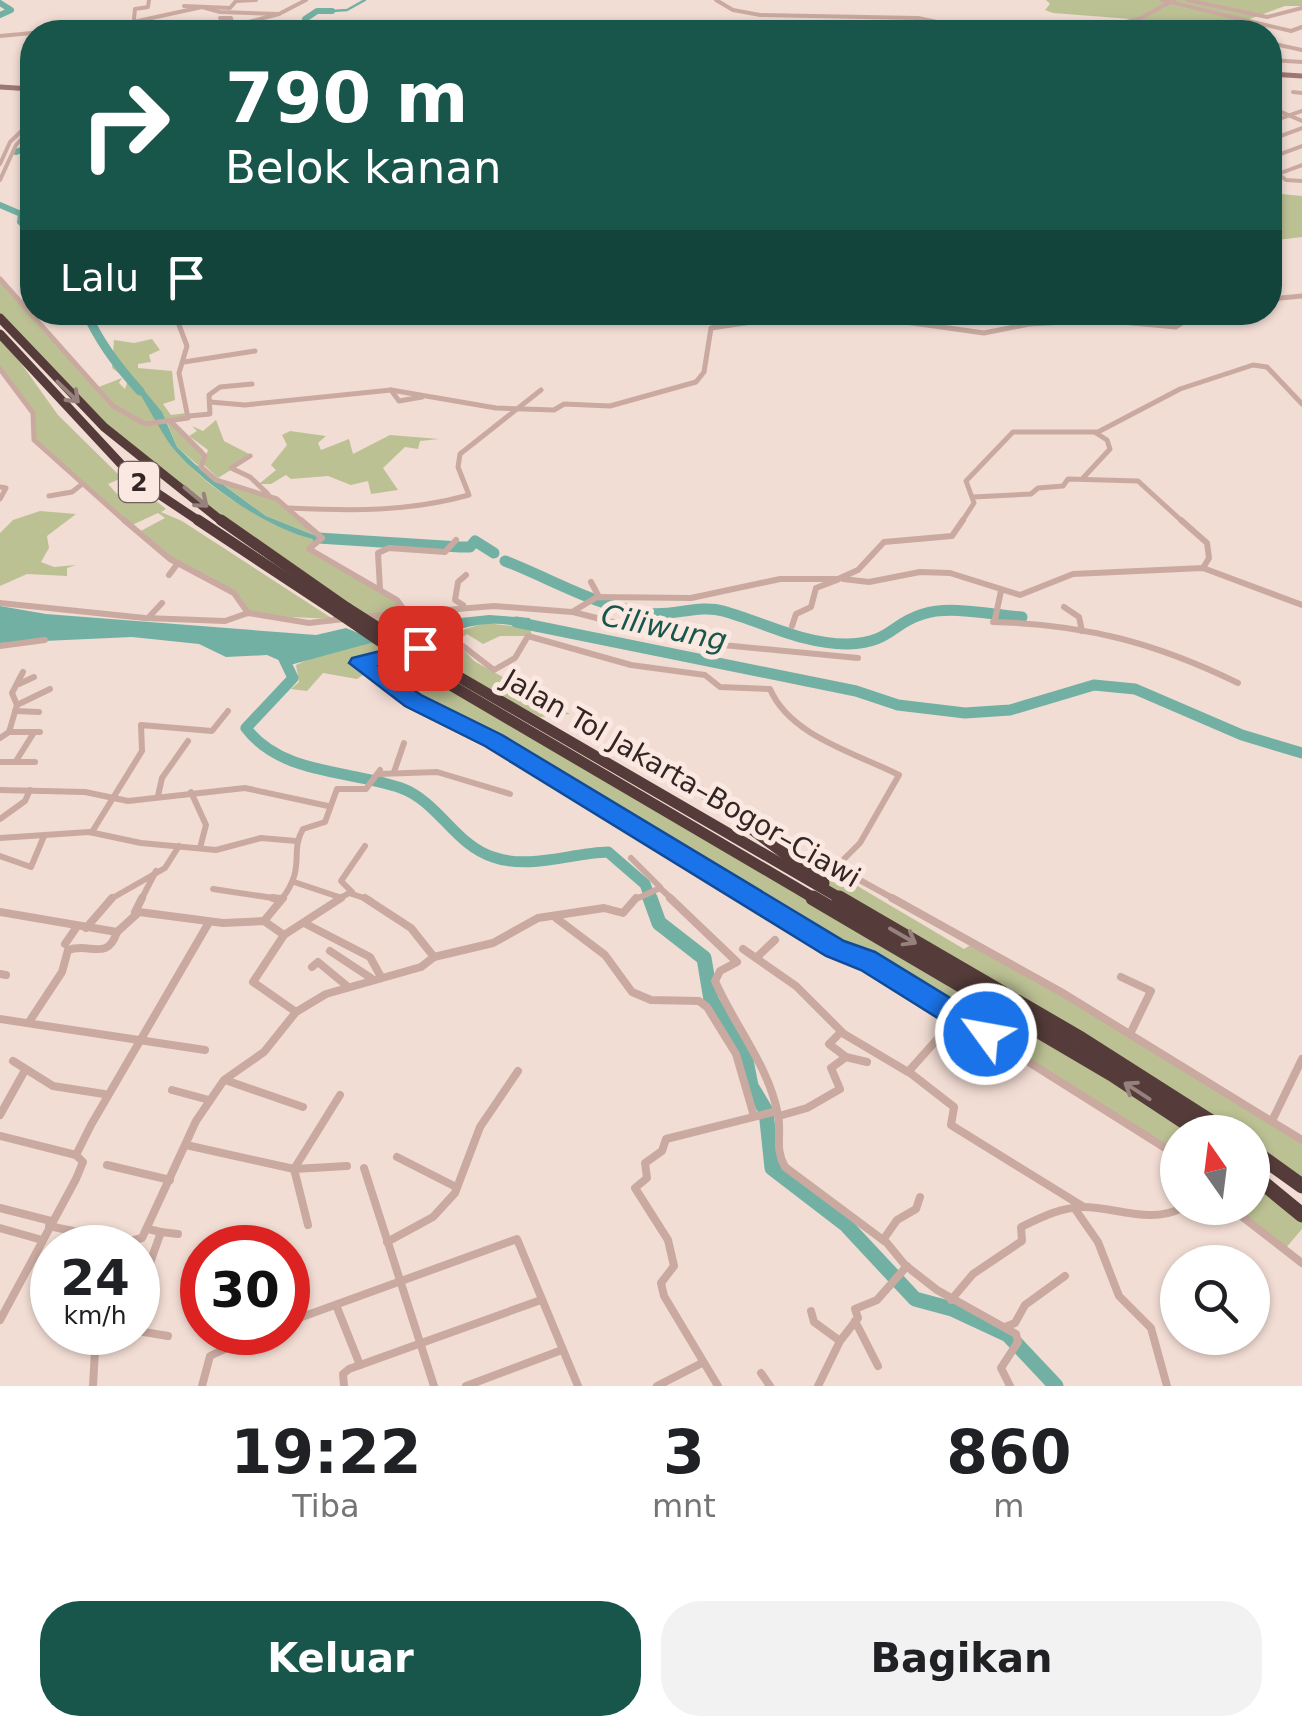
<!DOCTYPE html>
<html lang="id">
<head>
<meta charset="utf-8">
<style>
	body { margin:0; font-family:"DejaVu Sans",sans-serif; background:#f2f2f2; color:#202124; height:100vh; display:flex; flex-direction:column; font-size:38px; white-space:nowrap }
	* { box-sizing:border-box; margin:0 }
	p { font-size:32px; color:#757577 }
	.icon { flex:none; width:55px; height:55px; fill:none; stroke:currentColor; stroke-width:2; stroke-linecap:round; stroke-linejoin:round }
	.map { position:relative; height:1386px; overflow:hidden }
	.sheet { display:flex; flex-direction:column; background:#fff; flex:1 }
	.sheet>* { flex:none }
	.banner { position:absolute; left:20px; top:20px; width:1262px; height:305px; border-radius:40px; box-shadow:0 2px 8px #0004; background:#18564c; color:#fff; overflow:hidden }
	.needle { width:65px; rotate:346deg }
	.controls { position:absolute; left:1160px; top:1115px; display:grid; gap:20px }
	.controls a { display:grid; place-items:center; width:110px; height:110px; border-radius:50%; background:#fff; box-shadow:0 2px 8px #0004; font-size:50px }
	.speed { position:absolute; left:30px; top:1225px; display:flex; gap:20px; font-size:50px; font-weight:700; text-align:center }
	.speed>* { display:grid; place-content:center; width:130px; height:130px; border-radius:50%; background:#fff; box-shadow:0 2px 8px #0004; line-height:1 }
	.speed small { font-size:25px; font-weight:400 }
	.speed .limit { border:15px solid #d22; background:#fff; color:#111 }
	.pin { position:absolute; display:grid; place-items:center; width:85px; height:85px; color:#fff; margin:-42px; border-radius:20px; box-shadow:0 5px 15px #0006 }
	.me { position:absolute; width:110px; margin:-55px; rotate:302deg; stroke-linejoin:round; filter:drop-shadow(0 0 8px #0008) }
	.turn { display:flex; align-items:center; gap:35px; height:210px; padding:0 40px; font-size:45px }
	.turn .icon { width:130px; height:130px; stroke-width:2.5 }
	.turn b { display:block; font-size:70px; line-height:85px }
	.then { display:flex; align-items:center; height:95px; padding:0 40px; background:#0003; gap:20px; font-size:38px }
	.eta { display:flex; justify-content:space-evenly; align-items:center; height:170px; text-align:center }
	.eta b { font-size:60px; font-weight:700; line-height:70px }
	.action { display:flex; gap:20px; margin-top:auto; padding:20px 40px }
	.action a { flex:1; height:115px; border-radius:40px; background:#18564c; color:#fff; font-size:40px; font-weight:700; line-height:115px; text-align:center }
	.action a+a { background:#f2f2f2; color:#202124 }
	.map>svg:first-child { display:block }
	.green { fill:#bcc194 }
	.water { fill:#72b0a4 }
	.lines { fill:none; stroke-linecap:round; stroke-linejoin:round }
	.stream { stroke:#72b0a4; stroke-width:2.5 }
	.river-far3 { stroke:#72b0a4; stroke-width:6 }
	.river-far2 { stroke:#72b0a4; stroke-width:9 }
	.river-far1 { stroke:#72b0a4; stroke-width:11 }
	.river { stroke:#72b0a4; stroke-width:15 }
	.street-far3 { stroke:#caaaa0; stroke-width:4 }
	.street-far2 { stroke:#caaaa0; stroke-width:5 }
	.street-far1 { stroke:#caaaa0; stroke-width:6 }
	.street { stroke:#caaaa0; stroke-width:8 }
	.secondary { stroke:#9d7872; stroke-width:5 }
	.highway-far2 { stroke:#553c3a; stroke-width:9 }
	.highway-far1 { stroke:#553c3a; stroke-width:11 }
	.highway { stroke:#553c3a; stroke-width:15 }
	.highway-bridge { stroke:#553c3a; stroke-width:11 }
	.oneway { stroke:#97817d }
	.route { fill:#1a73e8; stroke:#114b97; stroke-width:2.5 }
	.labels { text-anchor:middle; stroke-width:10; stroke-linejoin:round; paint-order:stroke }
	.shield { fill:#fae8e1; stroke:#6f605d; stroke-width:2.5 }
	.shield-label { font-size:25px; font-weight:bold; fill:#332524 }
	.street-label { font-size:28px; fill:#332524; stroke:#fae8e1 }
	.water-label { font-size:30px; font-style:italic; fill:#18564c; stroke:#fae8e1 }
</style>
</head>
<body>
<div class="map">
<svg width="1302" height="1386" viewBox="0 0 1302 1386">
	<rect width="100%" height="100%" fill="#f2ddd4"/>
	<g class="green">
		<polygon points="1046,0 1302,0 1302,6 1285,6 1244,21 1209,25 1053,13 1045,10 1050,4"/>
		<polygon points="1270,193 1302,196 1302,237 1270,241"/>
		<path d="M0,279L96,388L122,378L119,383L125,389L128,380L112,368L114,340L134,343L152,339L160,350L149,355L151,362L138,364V368L172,371L175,400L163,404L171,415L187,413V417L172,419L204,451L200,467L177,447L166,420L161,422C185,482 259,520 319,540L309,546L397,600L404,610L397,612L404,621L376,627L286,567L104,427L0,318Z"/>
		<polygon points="0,334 58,415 122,478 108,484 117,494 143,490 166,509 161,512 182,521 333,619 249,615 236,595 176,564 137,533 165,518 158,513 130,526 36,444 35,420 0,369"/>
		<polygon points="216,420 224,441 253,456 218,478 203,464 208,450 189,436 197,431 192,426 203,431"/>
		<polygon points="290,431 326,436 318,443 321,450 349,439 353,454 390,435 439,439 420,441 418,449 405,447 383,468 398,490 371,494 368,481 351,485 328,476 291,479 286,475 271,484 259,484 276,470 271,465 287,445 282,435"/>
		<polygon points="220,482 269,495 322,538 266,516"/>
		<polygon points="40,511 76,514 47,536 49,548 41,562 54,567 76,565 67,568 67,576 27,574 0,586 0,533 13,520"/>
		<polygon points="485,623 530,628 532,636 500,636 483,644 467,634 456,642 474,661 570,714 540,717 397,640 447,635"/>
		<polygon points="378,641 1200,1132 1178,1132 1177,1157 866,960 857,960 494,741 412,700 369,671 357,679 323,673 307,691 291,689 299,682 296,665 326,652"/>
		<polygon points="724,807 964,949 974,943 1302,1140 1302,1186 1253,1150 1252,1132 1227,1132 859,911"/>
		<polygon points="1253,1174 1302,1216 1302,1229 1285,1249 1231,1208 1252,1208"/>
	</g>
	<g class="water">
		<path d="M137,382L162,412L177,447L195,464L266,516L329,541C282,540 202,484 173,448C161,433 146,402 133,383Z"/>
		<polygon points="0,606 46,614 290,633 316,635 346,628 378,641 290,665 267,655 226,657 199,644 132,637 0,643"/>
		<path d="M489,615L530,618V628C517,626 503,623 490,624C448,625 422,655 376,627Z"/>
	</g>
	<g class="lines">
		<g class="stream">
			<polyline points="332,11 347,10 365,0"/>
			<polyline points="306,25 314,32"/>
		</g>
		<g class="river-far3">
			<polyline points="0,3 11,10 0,15"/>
			<polyline points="306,25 305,19 317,11 332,11"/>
			<polyline points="16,152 32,146"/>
			<polyline points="0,205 21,214 20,222 28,229"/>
		</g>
		<g class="river-far2">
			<polyline points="25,227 32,233"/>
			<path d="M86,312C99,342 117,366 140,391"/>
		</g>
		<g class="river-far1">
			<polyline points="318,538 460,547 470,547 475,541 494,553"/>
			<path d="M505,561C552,579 597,607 647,613C671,617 699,604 723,611C763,622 805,645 848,644C892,642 890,624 923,614C951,605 993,615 1022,617"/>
			<polyline points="516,622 856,691 898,705 965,713 1010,710 1094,685 1135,689 1242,735 1302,753"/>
			<path d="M283,657L293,678L246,728C281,775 351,770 401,788C439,802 455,845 493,857C529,870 571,853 608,852L645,884L651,900"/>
		</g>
		<polyline class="river" points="650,898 659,923 704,958 711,1000 744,1050 751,1086 766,1111 772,1168 845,1224 915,1299 952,1309 1008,1335 1056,1386"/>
		<g class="street-far3">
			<polyline points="716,0 733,10 760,15 918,18 979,31 1101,28 1139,19 1174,0"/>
			<polyline points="1162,0 1291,31 1302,27"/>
			<polyline points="1187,0 1267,17 1302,8"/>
			<polyline points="184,6 230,8 236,1 256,0"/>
			<polyline points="220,18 231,18 232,23"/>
			<polyline points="134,19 135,9 148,7 149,0"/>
			<polyline points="132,23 159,23 161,29 197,32"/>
			<polyline points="41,32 106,28 202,7 220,12 279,14"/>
			<polyline points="247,32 229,27 279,14 306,0"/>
			<polyline points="1192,32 1233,32"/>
			<polyline points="0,36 32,33"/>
			<polyline points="1270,43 1302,50"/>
			<polyline points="1270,60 1302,62"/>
			<polyline points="1293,92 1302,93"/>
			<polyline points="1270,107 1302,121"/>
			<polyline points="1270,122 1302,111"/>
			<polyline points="1270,140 1302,128"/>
			<polyline points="1270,158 1302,146"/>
			<polyline points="0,164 10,142 32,121"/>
			<polyline points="1278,174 1286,180 1302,181"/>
			<polyline points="1278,174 1302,165"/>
			<polyline points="0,180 16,145 32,128"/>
		</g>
		<g class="street-far2">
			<polyline points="0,279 113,406 145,424 188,418 179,373 187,346 179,325 186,312"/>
			<polyline points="1270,299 1302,296"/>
			<polyline points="184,362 255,351"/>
			<polyline points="0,369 33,413 34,440 127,523"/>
			<polyline points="391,390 399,401 422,397"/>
			<polyline points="210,402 245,405 391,390 496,408 554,410 564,404 610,406 696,382 704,372 711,328 792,316 877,318 984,333 1029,324 1101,320 1176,327 1198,312"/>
			<polyline points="189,416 210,414 209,395 220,387 252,384"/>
			<polyline points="170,421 205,456 201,467 216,480 277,499 304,523"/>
			<polyline points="250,456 231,468 250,477 268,494"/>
			<polyline points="1083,478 1110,449 1107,440 1096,433"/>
			<polyline points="0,487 6,488 0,499"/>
			<polyline points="49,496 72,492 81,485"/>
			<polyline points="973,497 1031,494 1038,488 1063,486 1068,479 1138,481 1184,523"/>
			<path d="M289,508C352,511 408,512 469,495L458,467L460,454L541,390"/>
			<polyline points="961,523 974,503 966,481 1013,432 1098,432 1180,389 1253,365 1267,367 1302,404"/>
		</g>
		<g class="street-far1">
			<polyline points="124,520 170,559 234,593 248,613"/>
			<polyline points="301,520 322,538 309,549 397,600 404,610"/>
			<polyline points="1181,520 1207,543 1209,558 1203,568"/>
			<polyline points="169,575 178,563"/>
			<polyline points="843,579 869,582 920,572 950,573 1020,595 1073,574 1203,568 1302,605"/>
			<polyline points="591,582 599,597"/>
			<polyline points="380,589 378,553 389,548 445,552 456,540"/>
			<polyline points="0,603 145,618 225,621 248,613 309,623 344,619"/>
			<polyline points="463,605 455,600 458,582 466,575"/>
			<polyline points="1064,607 1079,617 1082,631"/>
			<polyline points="573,612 691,642 858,658"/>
			<polyline points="361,617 494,606 572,612 597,597 691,598 780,579 838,579 858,570 884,542 952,536 963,520"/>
			<polyline points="148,618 162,603"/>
			<polyline points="995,619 1001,591"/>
			<path d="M993,622C1085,624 1156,643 1238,683"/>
			<polyline points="792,626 796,614 811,607 816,588 837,580"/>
			<polyline points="0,646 45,640"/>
			<path d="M413,649L463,646L494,670L515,658L528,636L631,665L705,675L720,687L770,689C790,736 856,753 899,775L860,843L836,867L896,900"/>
			<polyline points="396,653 360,663 413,701 494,740 757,900"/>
			<polyline points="19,684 34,677"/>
			<polyline points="17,705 50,689"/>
			<polyline points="15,711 39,712"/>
			<polyline points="9,732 17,705 12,693 23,672"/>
			<polyline points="0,738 9,732 40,732"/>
			<polyline points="16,761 33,734"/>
			<polyline points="0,762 35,762"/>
			<polyline points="394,772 404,743"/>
			<polyline points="379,774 437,772 510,794"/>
			<polyline points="0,790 85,792 128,801 245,788 328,806"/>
			<polyline points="191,792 206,825 200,848"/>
			<polyline points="158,796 162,778 188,741"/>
			<polyline points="0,819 25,801 30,790"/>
			<polyline points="92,832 142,751 141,725 212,731 228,711"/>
			<polyline points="0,838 89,832 141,843 216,850 261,838 296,841"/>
			<polyline points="0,856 31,867 44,836"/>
			<polyline points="631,858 660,887"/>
			<polyline points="294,882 342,898"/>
			<polyline points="213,889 280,899"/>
			<polyline points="352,892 341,881 365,846"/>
			<polyline points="109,900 165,868 179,846"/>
			<polyline points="141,900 156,871"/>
			<path d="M281,900C307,867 289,853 303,829L325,822L337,789H366L380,770"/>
			<polyline points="337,900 349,893 370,900"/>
			<polyline points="634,900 660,888 673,900"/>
		</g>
		<g class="street">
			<polyline points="273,898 280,899"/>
			<polyline points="365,898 411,928 434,957"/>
			<path d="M670,898L737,962L720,971L715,981C734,1025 769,1066 778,1115C782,1135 774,1147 785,1167L887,1243L905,1265L937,1290L1016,1334L1018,1342L1001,1368L1010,1386"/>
			<polyline points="753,898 835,948 870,962 1178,1156"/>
			<polyline points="892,898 1061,992 1302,1140"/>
			<polyline points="0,912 117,932 139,912 223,923 264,921 284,935"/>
			<polyline points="135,912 142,898"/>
			<polyline points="556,918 605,955 632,992 651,1000 699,1001 707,1007 736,1054 754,1116"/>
			<polyline points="264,921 283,898"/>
			<polyline points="306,924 370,957 381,977"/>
			<polyline points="86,928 112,898"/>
			<polyline points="65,944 76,928"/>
			<polyline points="743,949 796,986 844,1034 908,1072 958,1016"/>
			<polyline points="330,951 371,978"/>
			<polyline points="756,958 775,940"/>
			<polyline points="312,967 318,962 347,986"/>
			<polyline points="0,974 6,975"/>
			<polyline points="1121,977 1151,991 1130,1034"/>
			<polyline points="296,1012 253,982 284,935 341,898"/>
			<polyline points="0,1019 205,1050"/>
			<path d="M29,1022L62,972L68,950C90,942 107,962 117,932"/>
			<polyline points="841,1032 829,1044 846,1057"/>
			<polyline points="13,1061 53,1086 104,1094"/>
			<polyline points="909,1072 954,1107 951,1125 1082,1206"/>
			<polyline points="225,1080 303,1107"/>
			<polyline points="172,1090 209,1100"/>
			<polyline points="0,1115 24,1072"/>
			<polyline points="779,1116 807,1108 840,1089 831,1068 846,1057 867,1062"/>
			<polyline points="1272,1121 1302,1059"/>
			<polyline points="0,1136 76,1155"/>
			<polyline points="186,1145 294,1169 347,1166"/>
			<polyline points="397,1157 456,1187"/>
			<polyline points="107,1165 170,1180"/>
			<polyline points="364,1168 434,1386"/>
			<polyline points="0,1208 51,1221"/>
			<polyline points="1231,1208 1302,1263"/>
			<polyline points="1075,1209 1098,1242 1119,1296 1151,1328 1167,1386"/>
			<polyline points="308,1225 294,1169 340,1095"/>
			<polyline points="49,1226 126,1242 142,1238 196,1121 224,1080 264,1052 296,1012 326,994 421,967 434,957 493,943 538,918 604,908 623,913 636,898"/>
			<polyline points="0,1228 42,1240"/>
			<polyline points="161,1232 178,1234"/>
			<polyline points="883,1240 897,1220 916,1209 920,1197"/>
			<polyline points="387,1242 433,1217 455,1193 480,1127 518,1071"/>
			<polyline points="140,1291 161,1232 148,1229"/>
			<path d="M951,1300L973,1274L1022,1241L1021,1227C1040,1218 1059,1208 1081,1207C1114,1206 1149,1225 1182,1208"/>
			<polyline points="336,1305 360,1365"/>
			<polyline points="811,1311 814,1322 840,1341"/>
			<polyline points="0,1320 76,1179 83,1162 76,1155 91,1125 208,924"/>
			<polyline points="855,1321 878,1366"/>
			<polyline points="288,1322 517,1239 578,1386"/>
			<polyline points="1005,1327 1015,1323 1025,1305 1065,1276"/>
			<polyline points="138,1331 168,1336"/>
			<polyline points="761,1373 770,1386"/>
			<polyline points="93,1386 96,1332"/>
			<polyline points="202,1386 210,1356 261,1332"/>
			<polyline points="344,1386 343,1374 349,1369 541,1300"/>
			<polyline points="466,1386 562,1350"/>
			<polyline points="657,1386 702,1363"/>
			<polyline points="718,1386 664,1296 661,1283 674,1266 668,1240 635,1188 647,1178 645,1163 662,1151 666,1139 777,1111"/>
			<polyline points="818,1386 840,1341 858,1318 855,1309 877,1300 907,1266"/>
		</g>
		<g class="secondary">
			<polyline points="1270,74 1302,76"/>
			<polyline points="0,87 32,89"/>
		</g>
		<g class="highway-far2">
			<polyline points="0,318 104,427 224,523"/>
			<polyline points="0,334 133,477 202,523"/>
		</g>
		<g class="highway-far1">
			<polyline points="198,520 337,612"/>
			<polyline points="221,520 347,608"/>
			<polyline points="416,652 843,900"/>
			<polyline points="403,657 817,900"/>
			<polyline points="699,790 824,883"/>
		</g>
		<g class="highway">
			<polyline points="813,898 1112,1074 1200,1132"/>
			<polyline points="839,898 1081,1039 1227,1132"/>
			<polyline points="1252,1150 1302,1186"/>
			<polyline points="1252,1174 1302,1215"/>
		</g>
		<g class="highway-bridge">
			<polyline points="347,608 416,652"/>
			<polyline points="337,612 403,657"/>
		</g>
	</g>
	<defs><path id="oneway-shaft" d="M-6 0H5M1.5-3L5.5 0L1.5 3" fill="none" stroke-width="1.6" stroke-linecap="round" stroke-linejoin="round" transform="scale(2.5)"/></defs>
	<g class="oneway">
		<use href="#oneway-shaft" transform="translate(68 392) rotate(44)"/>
		<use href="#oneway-shaft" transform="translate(196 497) rotate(40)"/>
		<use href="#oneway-shaft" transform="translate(903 936) rotate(30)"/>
		<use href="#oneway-shaft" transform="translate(1137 1091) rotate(-147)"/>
	</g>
	<polygon class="route" points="420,641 428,643 428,653 379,666 421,695 502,735 844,941 875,952 996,1026 1000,1034 996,1042 976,1042 861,970 826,956 485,746 405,706 349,663 352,658"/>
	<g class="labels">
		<rect class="shield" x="119" y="462" width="40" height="40" rx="8"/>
		<g class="shield-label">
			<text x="139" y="491">2</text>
		</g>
		<g class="street-label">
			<text transform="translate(682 778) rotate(30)" y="10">Jalan Tol Jakarta–Bogor–Ciawi</text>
		</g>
		<g class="water-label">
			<text transform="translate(664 628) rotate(12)" y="10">Ciliwung</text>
		</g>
	</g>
</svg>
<div class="controls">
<a><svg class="needle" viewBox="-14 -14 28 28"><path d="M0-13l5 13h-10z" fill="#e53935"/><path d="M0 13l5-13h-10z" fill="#757577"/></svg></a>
<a><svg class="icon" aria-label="search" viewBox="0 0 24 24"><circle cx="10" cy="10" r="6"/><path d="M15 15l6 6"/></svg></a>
</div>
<div class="speed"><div>24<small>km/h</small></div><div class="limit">30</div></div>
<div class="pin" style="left:420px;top:648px;background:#d93025"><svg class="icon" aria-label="arrive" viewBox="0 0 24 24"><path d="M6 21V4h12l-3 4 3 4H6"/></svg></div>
<svg class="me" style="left:986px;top:1034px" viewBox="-20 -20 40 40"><circle r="17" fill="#1a73e8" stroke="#fff" stroke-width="3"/><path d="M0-11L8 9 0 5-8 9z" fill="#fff"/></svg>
<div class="banner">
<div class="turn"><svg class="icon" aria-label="right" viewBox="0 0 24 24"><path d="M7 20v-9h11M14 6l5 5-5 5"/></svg><div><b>790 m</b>Belok kanan</div></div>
<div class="then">Lalu<svg class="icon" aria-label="arrive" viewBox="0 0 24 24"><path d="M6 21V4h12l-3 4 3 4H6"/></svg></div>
</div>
</div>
<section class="sheet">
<div class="eta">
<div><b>19:22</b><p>Tiba</p></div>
<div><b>3</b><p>mnt</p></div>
<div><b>860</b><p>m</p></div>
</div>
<div class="action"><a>Keluar</a><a>Bagikan</a></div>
</section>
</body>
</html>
